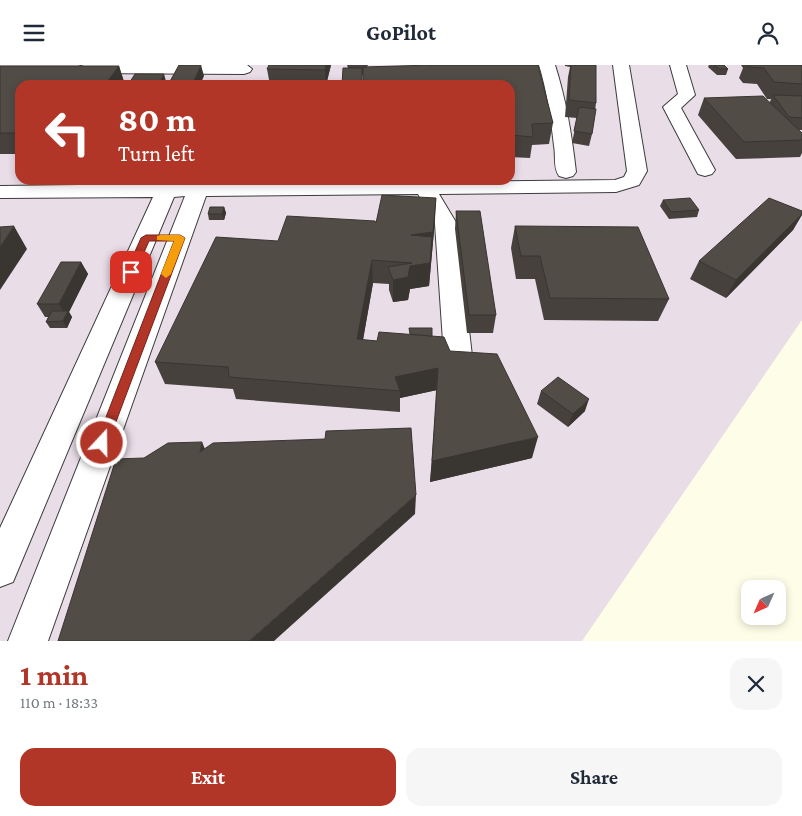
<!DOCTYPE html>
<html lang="en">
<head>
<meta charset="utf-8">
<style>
	body { margin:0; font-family:"Crimson Pro",serif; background:#f6f6f7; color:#1f2937; height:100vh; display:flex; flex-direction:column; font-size:19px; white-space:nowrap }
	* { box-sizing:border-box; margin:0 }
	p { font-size:16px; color:#747a83 }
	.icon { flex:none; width:28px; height:28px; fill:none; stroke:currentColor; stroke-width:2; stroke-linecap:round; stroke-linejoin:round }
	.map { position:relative; height:576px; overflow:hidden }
	.sheet { display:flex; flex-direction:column; background:#fff; flex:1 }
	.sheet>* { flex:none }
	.guide { position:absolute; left:15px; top:15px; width:500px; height:105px; border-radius:15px; box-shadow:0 2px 8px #0003; background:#b23628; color:#fff; overflow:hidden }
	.needle { width:32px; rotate:225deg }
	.controls { position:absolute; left:741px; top:515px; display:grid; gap:10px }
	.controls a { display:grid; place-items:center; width:45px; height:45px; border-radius:10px; background:#fff; box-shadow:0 2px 8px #0003; font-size:25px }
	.pin { position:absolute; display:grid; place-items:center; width:42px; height:42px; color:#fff; margin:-21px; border-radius:10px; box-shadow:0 2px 8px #0006 }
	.me { position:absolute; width:55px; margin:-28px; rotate:21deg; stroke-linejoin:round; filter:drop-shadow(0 0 4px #0008) }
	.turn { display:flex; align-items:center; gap:18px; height:105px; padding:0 20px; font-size:22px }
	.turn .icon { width:65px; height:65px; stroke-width:2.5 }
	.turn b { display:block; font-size:35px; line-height:42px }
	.round { display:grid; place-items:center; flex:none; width:52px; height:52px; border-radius:15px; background:#f6f6f7 }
	.summary { display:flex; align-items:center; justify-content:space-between; height:85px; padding:0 20px }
	h1 { font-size:30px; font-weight:700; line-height:38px; color:#b23628 }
	.primary-button { display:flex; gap:10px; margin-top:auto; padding:10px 20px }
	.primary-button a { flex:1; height:58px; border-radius:15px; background:#b23628; color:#fff; font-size:20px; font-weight:700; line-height:58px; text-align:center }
	.primary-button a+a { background:#f6f6f7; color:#1f2937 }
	header { display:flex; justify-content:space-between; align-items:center; height:65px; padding:0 20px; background:#fff; font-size:22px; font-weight:700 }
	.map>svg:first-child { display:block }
	.industrial { fill:#e9dde8; fill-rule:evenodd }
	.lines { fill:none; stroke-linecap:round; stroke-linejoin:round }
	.minor-casing { stroke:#3c3c3c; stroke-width:2 }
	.minor { fill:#fff; fill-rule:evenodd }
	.wall { fill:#46413c }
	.shaded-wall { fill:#393531 }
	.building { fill:#514c46; stroke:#393531 }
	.route { fill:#b23628; stroke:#74231a }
	.slow { fill:#f59e0b }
</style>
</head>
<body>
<header><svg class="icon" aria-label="menu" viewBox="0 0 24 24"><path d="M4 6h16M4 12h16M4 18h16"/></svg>GoPilot<svg class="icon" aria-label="person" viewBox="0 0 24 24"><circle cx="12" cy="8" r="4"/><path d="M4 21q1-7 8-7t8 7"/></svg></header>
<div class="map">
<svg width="802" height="576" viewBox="0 0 802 576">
	<rect width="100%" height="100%" fill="#fefde7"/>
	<path class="industrial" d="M0,0H802V255L582,576H0ZM20,20H510V115H20Z"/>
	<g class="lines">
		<defs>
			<g id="minor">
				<polygon points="84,0 247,0 252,4 250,7 244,9 78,8 76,5 78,2"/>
				<path d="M539,0H555C566,34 572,71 576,107L573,111L566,113L559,111C553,103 556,91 554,81C551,54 547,26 539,0Z"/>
				<polygon points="613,0 629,0 647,106 639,120 616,127 439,129 457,159 472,291 468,298 458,301 448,298 444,291 435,159 418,129 206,131 48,576 8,576 185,131 174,132 13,517 0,522 0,463 153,132 0,133 0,121 159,119 161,115 181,115 179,119 190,119 192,115 212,115 211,119 414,117 414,115 434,115 434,117 615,115 624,112 627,106"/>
				<polygon points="670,0 686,0 695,30 681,43 715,105 712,109 705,111 698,109 663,42 678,29"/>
			</g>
		</defs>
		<use href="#minor" class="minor-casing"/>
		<use href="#minor" class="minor"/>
	</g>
	<g class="wall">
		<polygon points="331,0 326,20 270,20 267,4"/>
		<polygon points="347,0 368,0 367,2 428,1 428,0 538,0 553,58 549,79 532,80 530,93 510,92 510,20 362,10 362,20 342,20 348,3"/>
		<polygon points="565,0 596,0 596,38 592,69 589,81 572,78 577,53 565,52 568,12 570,2 565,1"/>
		<polygon points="709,0 724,0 728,4 726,10 717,10 708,2"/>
		<polygon points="741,0 802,0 802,65 798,65 802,68 802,88 800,92 736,94 698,50 704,33 770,37 771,34 767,34 757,19 743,18 739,13 743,3"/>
		<polygon points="0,1 119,1 125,20 20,20 20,89 0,89"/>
		<polygon points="663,135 699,145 697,152 669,154 660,141"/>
		<polygon points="224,142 226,148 224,155 209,155 208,149"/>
		<polygon points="456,146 496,250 493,268 467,268 455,164"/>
		<polygon points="802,146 802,150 793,165 726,233 690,214 699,196"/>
		<polygon points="435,155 429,221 410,224 408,235 393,237 389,225 389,219 373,218 363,275 377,276 432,271 450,286 532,393 430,417 437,325 400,333 400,347 236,334 233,324 165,319 155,297 278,176 376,158"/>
		<polygon points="515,161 669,234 658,256 544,255 535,214 516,214 511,183"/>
		<polygon points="81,197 88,209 69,247 72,252 67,263 50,263 46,257 48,252 45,252 37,239"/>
		<polygon points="541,326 585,346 568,362 537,339"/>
	</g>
	<g class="shaded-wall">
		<polygon points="201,0 204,11 200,20 192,20"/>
		<polygon points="326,0 331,0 326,20 325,5"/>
		<polygon points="119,1 125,20 105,20"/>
		<polygon points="164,9 167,20 158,20"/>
		<polygon points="436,133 435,155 429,221 410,224 408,235 393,237 393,215 408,212 411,170"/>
		<polygon points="224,142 226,148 224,155 222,149"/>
		<polygon points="802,149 793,165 726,233 736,215"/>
		<polygon points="14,161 27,184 0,225 0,182"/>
		<polygon points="372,195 373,218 359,297 357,274"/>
		<polygon points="81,197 88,209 69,247 72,252 67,263 63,256 66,250 59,239"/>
		<polygon points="438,303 437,325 400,333 400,326 395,312"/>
		<polygon points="589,334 585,346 568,362 573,349"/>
		<polygon points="538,372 532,393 430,417 432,396"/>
		<polygon points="202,377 211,398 200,387"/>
		<polygon points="416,430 415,449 274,576 249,576"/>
	</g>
	<g class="building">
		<polygon points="179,0 201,0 192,20 168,20"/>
		<polygon points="269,0 326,0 325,5 267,4"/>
		<polygon points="433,0 538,0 553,58 532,59 533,72 510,70 510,20 363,20 363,2"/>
		<polygon points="571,0 596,0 596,38 569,35"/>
		<polygon points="714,0 724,0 728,4 719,4"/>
		<polygon points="748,0 802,0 802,19 774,17 764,3 749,2"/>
		<polygon points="0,1 119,1 105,20 20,20 20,68 0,68"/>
		<polygon points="343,3 362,3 362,20 342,20"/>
		<polygon points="135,9 164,9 158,20 128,20"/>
		<polygon points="297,16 304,16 303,20 296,20"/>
		<polygon points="773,30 802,31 802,53 789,52"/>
		<polygon points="763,31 802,68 802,75 744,77 704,33"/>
		<polygon points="579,42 596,44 592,69 574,66"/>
		<polygon points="382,130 436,133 433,167 411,170 432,172 430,198 410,201 408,212 393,215 388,202 412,198 372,195 357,274 377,276 379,267 444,272 450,286 497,289 538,372 432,396 438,303 395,312 400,326 229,312 228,302 155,297 216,172 278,176 287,151 375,156 376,158"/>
		<polygon points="690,133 699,145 671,147 663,135"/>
		<polygon points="769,133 802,146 802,149 736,215 699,196"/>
		<polygon points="210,142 224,142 222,149 208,149"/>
		<polygon points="456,146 480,146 496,250 469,250"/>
		<polygon points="14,161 0,182 0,162"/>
		<polygon points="515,161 638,162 669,234 550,233 540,191 521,191"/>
		<polygon points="61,197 81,197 59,239 37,239"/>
		<polygon points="52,246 68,246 63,256 46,257"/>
		<polygon points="409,263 432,263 432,271 410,269"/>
		<polygon points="558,312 589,334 573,349 541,326"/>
		<polygon points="411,363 416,430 249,576 58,576 116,394 144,393 168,378 202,377 200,387 213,378 325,374 326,366"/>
	</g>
	<polygon class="route" points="146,170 180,170 185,173 108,378 107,382 102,384 97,382 96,378 174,176 149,176 134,210 127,210 126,207 141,173"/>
	<polygon class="slow" points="160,170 180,170 185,173 171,209 166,213 161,209 174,176 157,175 157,171"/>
</svg>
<div class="controls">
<a><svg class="needle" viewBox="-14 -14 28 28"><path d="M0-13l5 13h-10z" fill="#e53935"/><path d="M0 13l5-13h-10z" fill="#747a83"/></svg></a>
</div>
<div class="pin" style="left:131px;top:207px;background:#d93025"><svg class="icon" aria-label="arrive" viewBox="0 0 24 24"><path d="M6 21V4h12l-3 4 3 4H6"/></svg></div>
<svg class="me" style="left:102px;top:378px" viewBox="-20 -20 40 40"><circle r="17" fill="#b23628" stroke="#fff" stroke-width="3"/><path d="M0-11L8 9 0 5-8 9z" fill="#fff"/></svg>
<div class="guide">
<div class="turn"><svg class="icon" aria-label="left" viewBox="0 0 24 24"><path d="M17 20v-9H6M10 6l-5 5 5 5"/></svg><div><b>80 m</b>Turn left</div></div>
</div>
</div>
<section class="sheet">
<div class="summary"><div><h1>1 min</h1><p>110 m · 18:33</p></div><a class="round"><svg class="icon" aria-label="close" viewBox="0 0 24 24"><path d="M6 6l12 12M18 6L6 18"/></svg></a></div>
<div class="primary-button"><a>Exit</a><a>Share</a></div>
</section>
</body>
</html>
